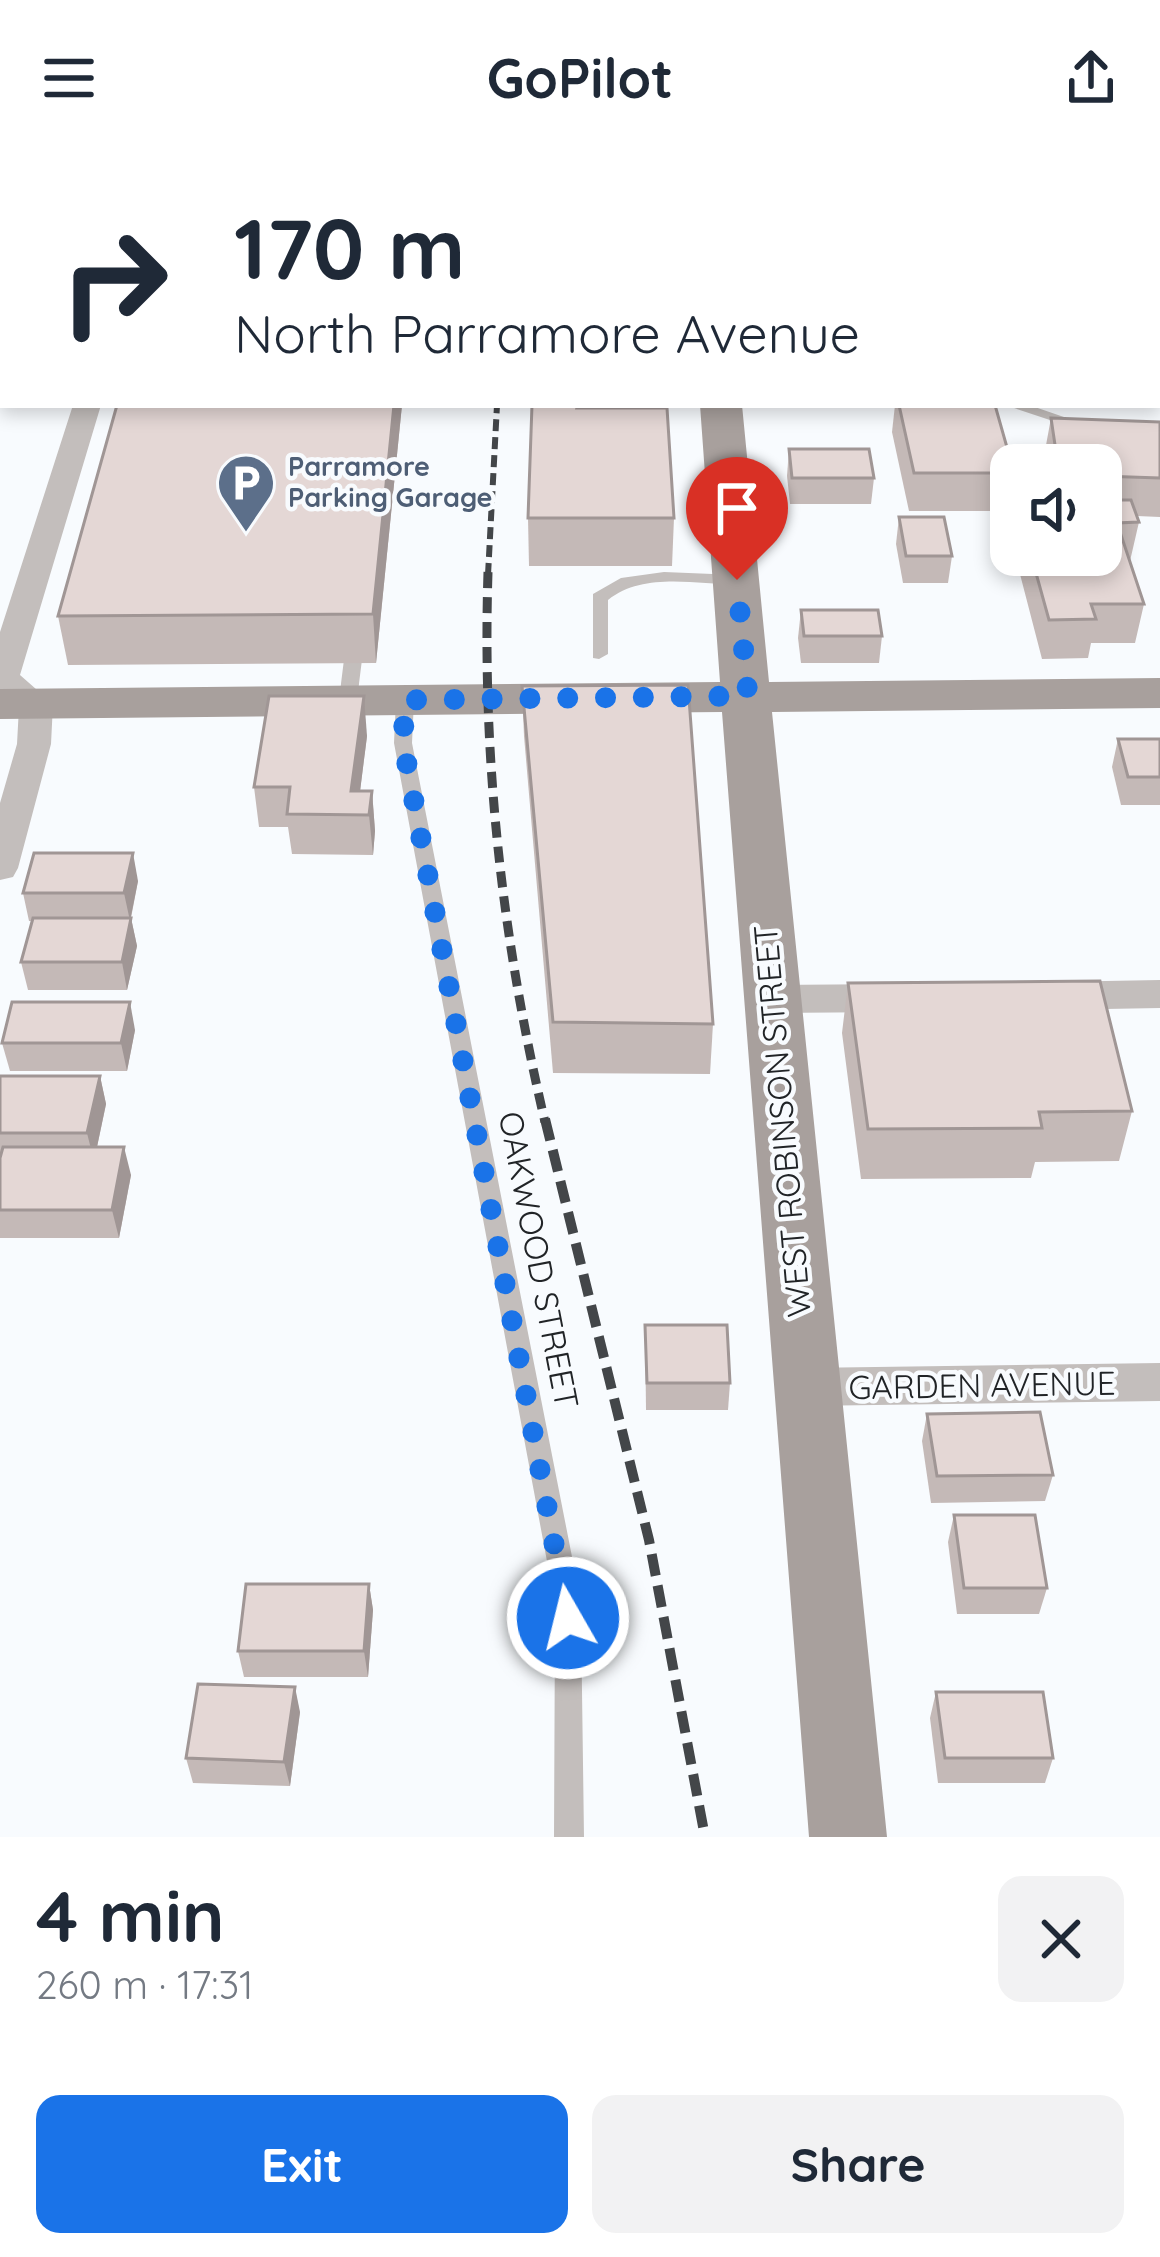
<!DOCTYPE html>
<html lang="en">
<head>
<meta charset="utf-8">
<style>
	body { margin:0; font-family:Quicksand,sans-serif; background:#f2f2f3; color:#1f2937; height:100vh; display:flex; flex-direction:column; font-size:45px; white-space:nowrap }
	* { box-sizing:border-box; margin:0 }
	p { font-size:39px; color:#747a83 }
	.icon { flex:none; width:66px; height:66px; fill:none; stroke:currentColor; stroke-width:2; stroke-linecap:round; stroke-linejoin:round }
	.map { position:relative; height:1681px; overflow:hidden }
	.panel { display:flex; flex-direction:column; background:#fff; flex:1 }
	.panel>* { flex:none }
	.top-card { position:absolute; left:0px; top:0px; width:1161px; height:252px; box-shadow:0 6px 18px #0003; background:#fff; color:#1f2937; overflow:hidden }
	.controls { position:absolute; left:990px; top:288px; display:grid; gap:24px }
	.controls a { display:grid; place-items:center; width:132px; height:132px; border-radius:24px; background:#fff; box-shadow:0 6px 18px #0003; font-size:60px }
	.pin { position:absolute; display:grid; place-items:center; width:102px; height:102px; color:#fff; margin:-123px -51px; border-radius:50% 50% 50% 0; rotate:-45deg; box-shadow:0 0 12px #0007 }
	.pin .icon { rotate:45deg }
	.me { position:absolute; width:132px; margin:-66px; rotate:352deg; stroke-linejoin:round; filter:drop-shadow(0 0 9px #0008) }
	.turn { display:flex; align-items:center; gap:42px; height:252px; padding:0 36px; font-size:54px }
	.turn .icon { width:156px; height:156px; stroke-width:2.5 }
	.turn b { display:block; font-size:84px; line-height:102px }
	.round { display:grid; place-items:center; flex:none; width:126px; height:126px; border-radius:24px; background:#f2f2f3 }
	.head { display:flex; align-items:center; justify-content:space-between; height:204px; padding:0 36px }
	h1 { font-size:72px; font-weight:700; line-height:90px }
	.primary-button { display:flex; gap:24px; margin-top:auto; padding:24px 36px }
	.primary-button a { flex:1; height:138px; border-radius:24px; background:#1a73e8; color:#fff; font-size:48px; font-weight:700; line-height:138px; text-align:center }
	.primary-button a+a { background:#f2f2f3; color:#1f2937 }
	header { display:flex; justify-content:space-between; align-items:center; height:156px; padding:0 36px; background:#fff; font-size:54px; font-weight:700 }
	.map>svg:first-child { display:block }
	.lines { fill:none; stroke-linecap:round; stroke-linejoin:round }
	.lane { fill:#c3bebc; fill-rule:evenodd }
	.street { fill:#c3bebc; fill-rule:evenodd }
	.secondary { fill:#a8a09d; fill-rule:evenodd }
	.rail-far2 { stroke:#434649; stroke-width:6; stroke-dasharray:12 6; stroke-linecap:butt }
	.rail-far1 { stroke:#434649; stroke-width:9; stroke-dasharray:16 9; stroke-linecap:butt }
	.rail { stroke:#434649; stroke-width:10; stroke-dasharray:22 10; stroke-linecap:butt }
	.wall { fill:#c4b9b7 }
	.shaded-wall { fill:#a09695 }
	.building { fill:#e4d7d5; stroke:#a09695; stroke-width:3 }
	.route { stroke:#1a73e8; stroke-width:21; stroke-dasharray:0 37.8 }
	.labels { text-anchor:middle; stroke-width:9; stroke-linejoin:round; paint-order:stroke }
	.far-service-label { font-size:27px; font-weight:bold; fill:#4e5e75; stroke:#f8fbfe; text-anchor:start }
	.street-label { font-size:33px; fill:#212427; stroke:#f8fbfe }
</style>
</head>
<body>
<header><svg class="icon" aria-label="menu" viewBox="0 0 24 24"><path d="M4 6h16M4 12h16M4 18h16"/></svg>GoPilot<svg class="icon" aria-label="share" viewBox="0 0 24 24"><path d="M12 15V3M7 8l5-5 5 5M5 13v7h14v-7"/></svg></header>
<div class="map">
<svg width="1160" height="1681" viewBox="0 0 1160 1681">
	<rect width="100%" height="100%" fill="#f8fbfe"/>
	<g class="lines">
		<g class="lane">
			<polygon points="893,0 905,0 906,3 894,3"/>
			<rect x="0" y="201" width="3" height="17"/>
			<polygon points="1005,249 1029,249 1090,270 1082,275 1077,273"/>
			<path d="M664,416L737,419L745,424L737,429C695,428 643,416 608,444V498L599,503L593,502V438L621,422Z"/>
			<polygon points="356,474 365,479 357,544 348,550 339,544 347,479"/>
			<polygon points="405,538 414,544 412,587 575,1416 581,1462 584,1681 554,1681 555,1462 549,1416 394,587 396,544"/>
		</g>
		<g class="street">
			<polygon points="1125,0 1149,0 1150,3 1126,3"/>
			<rect x="0" y="13" width="3" height="14"/>
			<rect x="1158" y="45" width="2" height="18"/>
			<polygon points="73,249 101,249 20,519 53,548 51,588 18,712 13,721 0,724 0,647 17,588 19,551 0,537 0,476"/>
			<polygon points="1160,824 1160,852 1051,854 1037,850 1032,840 1037,830 1051,826"/>
			<polygon points="897,828 911,832 917,842 911,852 897,856 771,857 757,853 751,843 757,833 771,829"/>
			<polygon points="1160,1207 1160,1245 804,1250 788,1245 781,1231 788,1217 804,1212"/>
		</g>
		<g class="secondary">
			<rect x="681" y="0" width="36" height="3"/>
			<polygon points="700,249 742,249 769,526 1160,522 1160,552 772,556 887,1681 809,1681 722,556 0,563 0,533 720,526"/>
		</g>
		<polyline class="rail-far2" points="488,419 497,249"/>
		<path class="rail-far1" d="M488,416C482,604 502,783 545,966"/>
		<polyline class="rail" points="545,963 649,1384 705,1681"/>
	</g>
	<g class="wall">
		<polygon points="1158,110 1160,115 1160,244 1158,244"/>
		<polygon points="402,249 376,507 68,509 58,460"/>
		<polygon points="895,249 995,249 1011,309 1011,337 1008,355 909,355 892,276"/>
		<polygon points="578,252 674,362 672,410 529,410 528,362"/>
		<polygon points="1051,262 1160,266 1160,361 1137,360 1139,366 1130,405 1144,448 1135,487 1091,487 1088,502 1042,503 1015,399 1101,399 1101,309 1046,309 1044,300"/>
		<polygon points="789,293 874,322 871,348 790,348 787,320"/>
		<polygon points="899,361 952,400 948,427 903,427 896,388"/>
		<polygon points="801,454 882,480 879,507 801,507 798,482"/>
		<polygon points="522,530 713,868 710,918 553,917 524,580"/>
		<polygon points="367,580 360,635 372,635 375,675 373,699 292,698 288,671 259,671 254,631"/>
		<polygon points="1118,583 1160,583 1160,649 1121,649 1112,611"/>
		<polygon points="138,725 131,762 137,790 127,834 28,834 21,806 32,765 29,765 23,737"/>
		<polygon points="848,827 1132,955 1119,1005 1035,1006 1031,1022 861,1023 842,877"/>
		<polygon points="135,874 127,915 10,915 2,887"/>
		<polygon points="0,920 100,920 106,948 97,991 131,1019 119,1082 0,1082"/>
		<polygon points="645,1169 730,1227 728,1254 646,1254"/>
		<polygon points="927,1258 1053,1319 1045,1345 931,1347 922,1285"/>
		<polygon points="954,1359 1047,1432 1039,1458 957,1458 948,1386"/>
		<polygon points="369,1428 373,1454 368,1521 244,1521 238,1495"/>
		<polygon points="936,1536 1053,1602 1045,1627 938,1627 930,1562"/>
		<polygon points="300,1556 290,1630 193,1627 186,1602"/>
	</g>
	<g class="shaded-wall">
		<polygon points="394,249 402,249 376,507 373,458"/>
		<polygon points="364,540 367,580 357,659 351,635"/>
		<polygon points="372,635 375,675 373,699 369,659"/>
		<polygon points="133,697 138,725 130,765 124,737"/>
		<polygon points="131,762 137,790 127,834 122,806"/>
		<polygon points="130,846 135,874 127,915 121,887"/>
		<polygon points="100,920 106,948 94,1005 87,977"/>
		<polygon points="124,991 131,1019 119,1082 112,1054"/>
		<polygon points="369,1428 373,1454 368,1521 364,1495"/>
		<polygon points="295,1531 300,1556 290,1630 284,1606"/>
	</g>
	<g class="building">
		<rect x="1158" y="144" width="2" height="63"/>
		<polygon points="117,249 394,249 373,458 58,460"/>
		<polygon points="532,249 578,249 577,252 667,252 674,362 528,362"/>
		<polygon points="899,249 995,249 1012,309 1011,317 914,317"/>
		<polygon points="1051,262 1160,266 1160,322 1101,320 1101,309 1058,309"/>
		<polygon points="789,293 869,293 874,322 792,322"/>
		<polygon points="1101,344 1131,344 1139,366 1117,367 1144,448 1091,448 1096,463 1049,464 1031,399 1101,399"/>
		<polygon points="899,361 944,361 952,400 906,400"/>
		<polygon points="801,454 878,454 882,480 804,480"/>
		<polygon points="688,529 713,868 553,866 522,530"/>
		<polygon points="269,540 364,540 351,635 372,635 369,659 287,658 290,631 254,631"/>
		<polygon points="1118,583 1160,583 1160,621 1128,621"/>
		<polygon points="34,697 133,697 124,737 23,737"/>
		<polygon points="33,762 131,762 122,806 21,806"/>
		<polygon points="1100,825 1132,955 1039,956 1042,972 868,973 848,827"/>
		<polygon points="12,846 130,846 121,887 2,887"/>
		<polygon points="0,920 100,920 87,977 0,977"/>
		<polygon points="3,991 124,991 112,1054 0,1054 0,1002"/>
		<polygon points="645,1169 727,1169 730,1227 647,1227"/>
		<polygon points="1040,1256 1053,1319 937,1320 927,1258"/>
		<polygon points="954,1359 1035,1359 1047,1432 964,1432"/>
		<polygon points="246,1428 369,1428 364,1495 238,1495"/>
		<polygon points="198,1528 295,1531 284,1606 186,1602"/>
		<polygon points="936,1536 1043,1536 1053,1602 945,1602"/>
	</g>
	<g class="lines">
		<polyline class="route" points="568,1462 403,587 405,544 748,540 737,424"/>
	</g>
	<defs>
		<symbol id="parking-pin" viewBox="-11 -11 22 30"><path d="M0 17L-7.5 6A9.5 9.5 0 1 1 7.5 6Z" fill="#5c6f8a" stroke="#f8fbfe"/><path d="M-3.5-5.5H1a3.5 3.5 0 0 1 0 7H-1V5.5H-3.5ZM-1-3.4V-.6H.8a1.4 1.4 0 0 0 0-2.8Z" fill="#fff"/></symbol>
	</defs>
	<g fill-rule="evenodd">
		<use href="#parking-pin" x="213" y="294" width="66" height="90"/>
	</g>
	<g class="labels">
		<g class="far-service-label">
			<text x="288" y="320">Parramore<tspan x="288" dy="31">Parking Garage</tspan></text>
		</g>
		<g class="street-label">
			<text transform="translate(782 965) rotate(-95)" y="12">WEST ROBINSON STREET</text>
			<text transform="translate(539 1104) rotate(79)" y="12">OAKWOOD STREET</text>
			<text transform="translate(982 1229) rotate(-1)" y="12">GARDEN AVENUE</text>
		</g>
	</g>
</svg>
<div class="controls">
<a><svg class="icon" aria-label="sound" viewBox="0 0 24 24"><path d="M4 9h4l5-4v14l-5-4H4zM17 9q2 3 0 6"/></svg></a>
</div>
<div class="pin" style="left:737px;top:424px;background:#d93025"><svg class="icon" aria-label="arrive" viewBox="0 0 24 24"><path d="M6 21V4h12l-3 4 3 4H6"/></svg></div>
<svg class="me" style="left:568px;top:1462px" viewBox="-20 -20 40 40"><circle r="17" fill="#1a73e8" stroke="#fff" stroke-width="3"/><path d="M0-11L8 9 0 5-8 9z" fill="#fff"/></svg>
<div class="top-card">
<div class="turn"><svg class="icon" aria-label="right" viewBox="0 0 24 24"><path d="M7 20v-9h11M14 6l5 5-5 5"/></svg><div><b>170 m</b>North Parramore Avenue</div></div>
</div>
</div>
<section class="panel">
<div class="head"><div><h1>4 min</h1><p>260 m · 17:31</p></div><a class="round"><svg class="icon" aria-label="close" viewBox="0 0 24 24"><path d="M6 6l12 12M18 6L6 18"/></svg></a></div>
<div class="primary-button"><a>Exit</a><a>Share</a></div>
</section>
</body>
</html>
